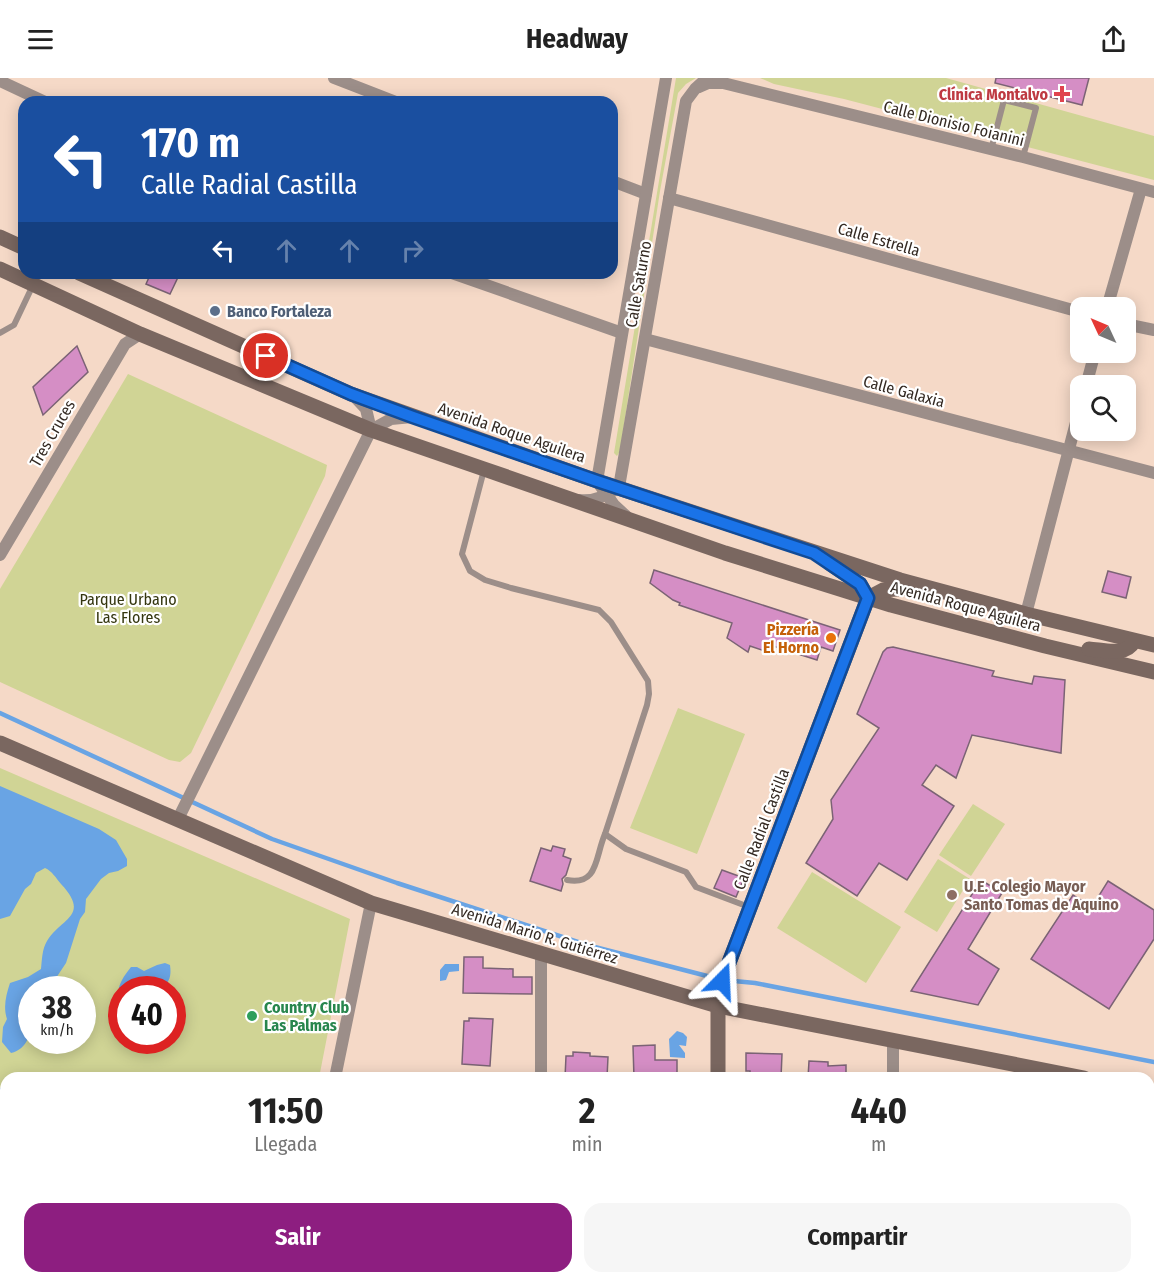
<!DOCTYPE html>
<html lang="es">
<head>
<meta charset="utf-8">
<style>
	body { margin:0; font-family:"Fira Sans Condensed",sans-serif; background:#f6f6f6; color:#222; height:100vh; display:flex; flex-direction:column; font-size:22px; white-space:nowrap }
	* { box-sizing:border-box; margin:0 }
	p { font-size:20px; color:#767676 }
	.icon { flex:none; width:33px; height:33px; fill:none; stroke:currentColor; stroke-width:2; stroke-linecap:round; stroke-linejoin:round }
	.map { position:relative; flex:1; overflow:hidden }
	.sheet { position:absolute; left:0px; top:994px; width:1155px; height:212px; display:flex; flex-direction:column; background:#fff; border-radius:18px 18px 0 0; box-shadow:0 3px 15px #0003 }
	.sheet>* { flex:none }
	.guide { position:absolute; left:18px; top:18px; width:600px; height:183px; border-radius:18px; box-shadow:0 3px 15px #0003; background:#1a4fa0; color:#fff; overflow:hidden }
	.needle { width:39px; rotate:314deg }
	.controls { position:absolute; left:1070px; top:219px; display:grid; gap:12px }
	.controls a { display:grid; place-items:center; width:66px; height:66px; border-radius:12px; background:#fff; box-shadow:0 3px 15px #0003; font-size:30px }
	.speed { position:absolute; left:18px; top:898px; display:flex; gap:12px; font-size:30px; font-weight:700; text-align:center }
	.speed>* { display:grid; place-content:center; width:78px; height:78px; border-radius:50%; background:#fff; box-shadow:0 3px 15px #0003; line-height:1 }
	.speed small { font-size:15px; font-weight:400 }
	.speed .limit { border:9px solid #d22; background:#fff; color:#111 }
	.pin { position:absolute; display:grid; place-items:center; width:51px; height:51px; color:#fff; margin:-26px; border:3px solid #fff; border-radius:50%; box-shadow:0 2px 6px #0007 }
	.me { position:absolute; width:66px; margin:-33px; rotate:21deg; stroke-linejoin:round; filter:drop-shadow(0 0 4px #0008) }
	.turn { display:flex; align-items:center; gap:21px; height:126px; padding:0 24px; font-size:27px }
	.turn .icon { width:78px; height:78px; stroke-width:2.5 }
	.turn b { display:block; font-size:42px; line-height:51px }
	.lanes { display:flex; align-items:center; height:57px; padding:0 24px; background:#0003; justify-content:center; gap:30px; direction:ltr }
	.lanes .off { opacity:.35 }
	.eta { display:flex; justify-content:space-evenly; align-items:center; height:102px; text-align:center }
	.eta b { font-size:36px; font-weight:700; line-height:42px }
	.cta { display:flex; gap:12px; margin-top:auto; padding:12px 24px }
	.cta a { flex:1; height:69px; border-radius:18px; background:#8d1e80; color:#fff; font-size:24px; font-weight:700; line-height:69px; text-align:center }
	.cta a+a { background:#f6f6f6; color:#222 }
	header { display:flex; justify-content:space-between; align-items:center; height:78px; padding:0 24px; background:#fff; font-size:27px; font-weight:700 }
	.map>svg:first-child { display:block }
	.green { fill:#d0d495; fill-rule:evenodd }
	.water { fill:#69a4e4 }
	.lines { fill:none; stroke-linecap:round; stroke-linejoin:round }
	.stream { stroke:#69a4e4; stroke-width:4.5 }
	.building { fill:#d58ec5; stroke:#7b6375; stroke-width:1.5 }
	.lane { stroke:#9c8e89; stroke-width:6 }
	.street { stroke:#9c8e89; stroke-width:12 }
	.secondary { stroke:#7a6760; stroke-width:15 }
	.route-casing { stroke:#114b97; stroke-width:15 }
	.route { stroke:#1a73e8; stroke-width:10 }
	.health-dot { fill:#e0444e; stroke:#fff; stroke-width:2 }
	.service-dot { fill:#5c6f8a; stroke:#fff; stroke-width:2 }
	.food-dot { fill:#e8710a; stroke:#fff; stroke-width:2 }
	.education-dot { fill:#8d6e63; stroke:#fff; stroke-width:2 }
	.leisure-dot { fill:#2e9e5b; stroke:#fff; stroke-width:2 }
	.labels { text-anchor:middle; stroke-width:4.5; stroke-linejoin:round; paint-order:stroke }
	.health-label { font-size:16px; font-weight:bold; fill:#be3a42; stroke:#fff; text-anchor:end }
	.street-label { font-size:16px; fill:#332922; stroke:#fff }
	.service-label { font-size:16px; font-weight:bold; fill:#4e5e75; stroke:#fff; text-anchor:start }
	.park-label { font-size:16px; fill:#34360f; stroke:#fff }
	.food-label { font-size:16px; font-weight:bold; fill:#c56008; stroke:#fff; text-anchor:end }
	.education-label { font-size:16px; font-weight:bold; fill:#785e54; stroke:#fff; text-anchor:start }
	.leisure-label { font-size:16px; font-weight:bold; fill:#27864d; stroke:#fff; text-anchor:start }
</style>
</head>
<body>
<header><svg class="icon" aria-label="menu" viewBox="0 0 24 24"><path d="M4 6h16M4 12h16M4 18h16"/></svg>Headway<svg class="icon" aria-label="share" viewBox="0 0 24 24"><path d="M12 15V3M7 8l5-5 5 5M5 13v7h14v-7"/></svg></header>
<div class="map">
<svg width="1154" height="1205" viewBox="0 0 1154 1205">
	<rect width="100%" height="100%" fill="#f5d9c7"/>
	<g class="green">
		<polygon points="676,0 696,0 686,6 678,15 660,113 620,373 617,378 614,375"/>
		<polygon points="760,0 946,0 1154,58 1154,102 844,21 774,6"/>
		<polygon points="128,296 327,387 325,398 191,675 180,684 169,682 0,604 0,511"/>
		<polygon points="678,630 745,656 697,776 630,750"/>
		<path d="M0,690L350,841L319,1000H6V1200H281L279,1205H0ZM32,912H82V963H32ZM122,912H172V963H122Z"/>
		<polygon points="973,726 1005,746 971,798 939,777"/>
		<polygon points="938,781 970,801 937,854 904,834"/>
		<polygon points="812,794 901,849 866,905 777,850"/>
	</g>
	<g class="water">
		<path d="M0,708L99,751L116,762L127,781V788L118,793L109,795L101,801L86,821L85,834L80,841L66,885L48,912H32C32,933 37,969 11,975L2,964L3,949L7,941C3,929 6,917 10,905L28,899L41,891C42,882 42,871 47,863C61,840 91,838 61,806C56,800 52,793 45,790L36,795L31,806L25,811L10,838L0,841Z"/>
		<path d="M165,885L170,887C175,919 142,912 122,912L121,923C114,912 123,899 131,889H137L144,893L157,887Z"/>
		<polygon points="445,886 459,886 459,893 449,894 446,902 440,903 440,892"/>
		<polygon points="677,953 683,955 687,959 686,968 679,967 685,975 685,980 670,979 669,961"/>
		<polygon points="0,1010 6,1010 6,1066 0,1065"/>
	</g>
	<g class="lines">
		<g class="stream">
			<polyline points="0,635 272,761 397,805 587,867 711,899"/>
			<polyline points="734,903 755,905 1154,984"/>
		</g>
	</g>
	<g class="building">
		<polygon points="996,0 1089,0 1082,27 995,5"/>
		<polygon points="151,195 180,195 170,216 146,206"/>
		<polygon points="77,268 88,294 43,337 33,309"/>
		<polygon points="654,492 840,552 833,573 821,569 817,582 770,567 768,574 750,568 748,574 727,560 732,545 679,527 680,525 673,522 650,505"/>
		<polygon points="1108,493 1131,499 1126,520 1102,514"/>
		<polygon points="893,569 994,593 992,598 1032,606 1034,598 1065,602 1061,675 972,657 956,700 936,687 922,707 954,728 907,802 879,785 857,818 806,785 833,741 831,722 879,650 857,636 883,574 887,570"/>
		<polygon points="553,768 565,771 563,778 571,781 566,797 562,801 563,806 561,813 530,803 541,770 551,773"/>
		<polygon points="722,792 744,800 736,819 714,810"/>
		<polygon points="981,802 1002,815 968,871 999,891 978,927 911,913"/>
		<polygon points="1108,803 1154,832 1154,861 1109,931 1031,881 1073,817 1092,829"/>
		<polygon points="464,879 483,879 483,890 513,891 513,899 532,899 532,916 463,915"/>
		<polygon points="469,940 493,941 490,988 462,986 464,943 469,943"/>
		<polygon points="655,967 655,982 677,982 677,997 673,997 673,1000 634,1000 633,968"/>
		<polygon points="573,974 590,975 590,978 608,979 607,1000 565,1000 566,978 573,978"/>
		<polygon points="746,975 782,976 781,1000 750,1000 750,993 746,993"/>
		<polygon points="809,983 828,984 828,988 846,987 846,1000 808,1000"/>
	</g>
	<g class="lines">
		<g class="lane">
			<polyline points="991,72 1004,22 1036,30 1023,79"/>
			<polyline points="0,255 14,247 33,207"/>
			<path d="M484,392L462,476L470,493L485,502L511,510L599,532L611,544L648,603L649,616L647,627L605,756C595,778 599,808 567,802"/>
			<polyline points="605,756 626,771 686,794 696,809 749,829"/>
		</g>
		<g class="street">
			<polyline points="334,0 396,24"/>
			<polyline points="0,3 45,24"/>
			<polyline points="699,9 708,5 723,5 1023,79 1154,114"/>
			<polyline points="612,103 646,116"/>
			<polyline points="669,120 1080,234"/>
			<polyline points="452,195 622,255"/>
			<polyline points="1107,230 1141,111"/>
			<polyline points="1125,246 1154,252"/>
			<polyline points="645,261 1154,395"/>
			<polyline points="1086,308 1095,274"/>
			<polyline points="353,317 366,331 371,352"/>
			<path d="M579,422C595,424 607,417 619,409L686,23L695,11L707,0"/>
			<polyline points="626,438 614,427 597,403 666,0"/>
			<polyline points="0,477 125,266 140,256"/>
			<polyline points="1026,536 1080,329"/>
			<polyline points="178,741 371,352 391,341 412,339"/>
			<polyline points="893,963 893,1000"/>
			<polyline points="335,1000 371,825"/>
			<polyline points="541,1000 541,877"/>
			<polyline points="335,1200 541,1201 633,1205"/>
		</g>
		<g class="secondary">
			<polyline points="0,159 24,170"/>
			<polyline points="0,191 140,256 371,352 484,391 725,475 891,527 1045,568 1154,594"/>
			<polyline points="79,195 351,316 597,403 900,502 1026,536 1154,567"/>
			<polyline points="829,485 860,506 868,520"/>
			<path d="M1089,571C1104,572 1126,579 1134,563"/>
			<polyline points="0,665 371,825 718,928 1084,1000"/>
			<polyline points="718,1000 718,928 722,903 868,520 883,512 910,510"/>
			<polyline points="1149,1013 1154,1014"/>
			<polyline points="719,1200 719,1205"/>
		</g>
	</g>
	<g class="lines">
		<defs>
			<polyline id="route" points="266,278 351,316 413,339 597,403 814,475 860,506 868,520 722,903"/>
		</defs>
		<use href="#route" class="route-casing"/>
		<use href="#route" class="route"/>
	</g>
	<path class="health-dot" d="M1059 7h6v6h6v6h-6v6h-6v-6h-6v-6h6z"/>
	<circle class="service-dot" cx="215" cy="233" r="6"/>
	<circle class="food-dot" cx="831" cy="560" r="6"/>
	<circle class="education-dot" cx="952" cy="817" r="6"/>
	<circle class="leisure-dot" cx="252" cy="938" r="6"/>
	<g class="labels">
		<g class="health-label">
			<text x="1048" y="22">Clínica Montalvo</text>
		</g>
		<g class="street-label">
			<text transform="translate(954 45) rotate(14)" y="6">Calle Dionisio Foianini</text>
			<text transform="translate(879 161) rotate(16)" y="6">Calle Estrella</text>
			<text transform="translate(638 206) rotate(-80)" y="6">Calle Saturno</text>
			<text transform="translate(904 313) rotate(15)" y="6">Calle Galaxia</text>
			<text transform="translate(512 354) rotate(19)" y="6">Avenida Roque Aguilera</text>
			<text transform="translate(52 355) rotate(-60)" y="6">Tres Cruces</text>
			<text transform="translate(966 528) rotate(15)" y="6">Avenida Roque Aguilera</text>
			<text transform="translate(761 751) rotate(-69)" y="6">Calle Radial Castilla</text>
			<text transform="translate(535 855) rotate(17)" y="6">Avenida Mario R. Gutiérrez</text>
		</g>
		<g class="service-label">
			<text x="227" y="239">Banco Fortaleza</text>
		</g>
		<g class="park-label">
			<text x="128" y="527">Parque Urbano<tspan x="128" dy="18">Las Flores</tspan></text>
		</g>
		<g class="food-label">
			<text x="819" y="557">Pizzería<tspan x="819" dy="18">El Horno</tspan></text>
		</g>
		<g class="education-label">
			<text x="964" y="814">U.E. Colegio Mayor<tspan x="964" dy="18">Santo Tomas de Aquino</tspan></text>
		</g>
		<g class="leisure-label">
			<text x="264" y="935">Country Club<tspan x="264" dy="18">Las Palmas</tspan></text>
		</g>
	</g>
</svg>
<div class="controls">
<a><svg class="needle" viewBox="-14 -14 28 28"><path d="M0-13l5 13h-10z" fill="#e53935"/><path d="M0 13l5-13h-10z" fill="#767676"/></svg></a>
<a><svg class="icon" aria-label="search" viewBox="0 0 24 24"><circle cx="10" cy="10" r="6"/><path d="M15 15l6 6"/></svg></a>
</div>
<div class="speed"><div>38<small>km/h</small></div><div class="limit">40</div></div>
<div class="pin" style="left:266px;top:278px;background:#d93025"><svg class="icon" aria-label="arrive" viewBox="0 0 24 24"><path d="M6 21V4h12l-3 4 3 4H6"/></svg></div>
<svg class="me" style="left:722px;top:903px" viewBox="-20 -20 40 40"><path d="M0-17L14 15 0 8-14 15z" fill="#1a73e8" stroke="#fff" stroke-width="4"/></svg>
<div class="guide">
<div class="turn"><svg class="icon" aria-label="left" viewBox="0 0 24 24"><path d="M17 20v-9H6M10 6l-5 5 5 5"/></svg><div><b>170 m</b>Calle Radial Castilla</div></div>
<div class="lanes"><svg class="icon" aria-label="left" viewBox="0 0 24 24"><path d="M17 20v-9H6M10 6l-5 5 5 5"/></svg><svg class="icon off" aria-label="ahead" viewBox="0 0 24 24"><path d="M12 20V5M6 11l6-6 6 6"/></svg><svg class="icon off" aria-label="ahead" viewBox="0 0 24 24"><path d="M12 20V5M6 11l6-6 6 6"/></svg><svg class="icon off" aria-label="right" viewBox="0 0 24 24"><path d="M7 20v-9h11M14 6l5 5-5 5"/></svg></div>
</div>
<section class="sheet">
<div class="eta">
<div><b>11:50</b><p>Llegada</p></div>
<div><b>2</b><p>min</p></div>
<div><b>440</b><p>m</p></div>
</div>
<div class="cta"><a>Salir</a><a>Compartir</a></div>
</section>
</div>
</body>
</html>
